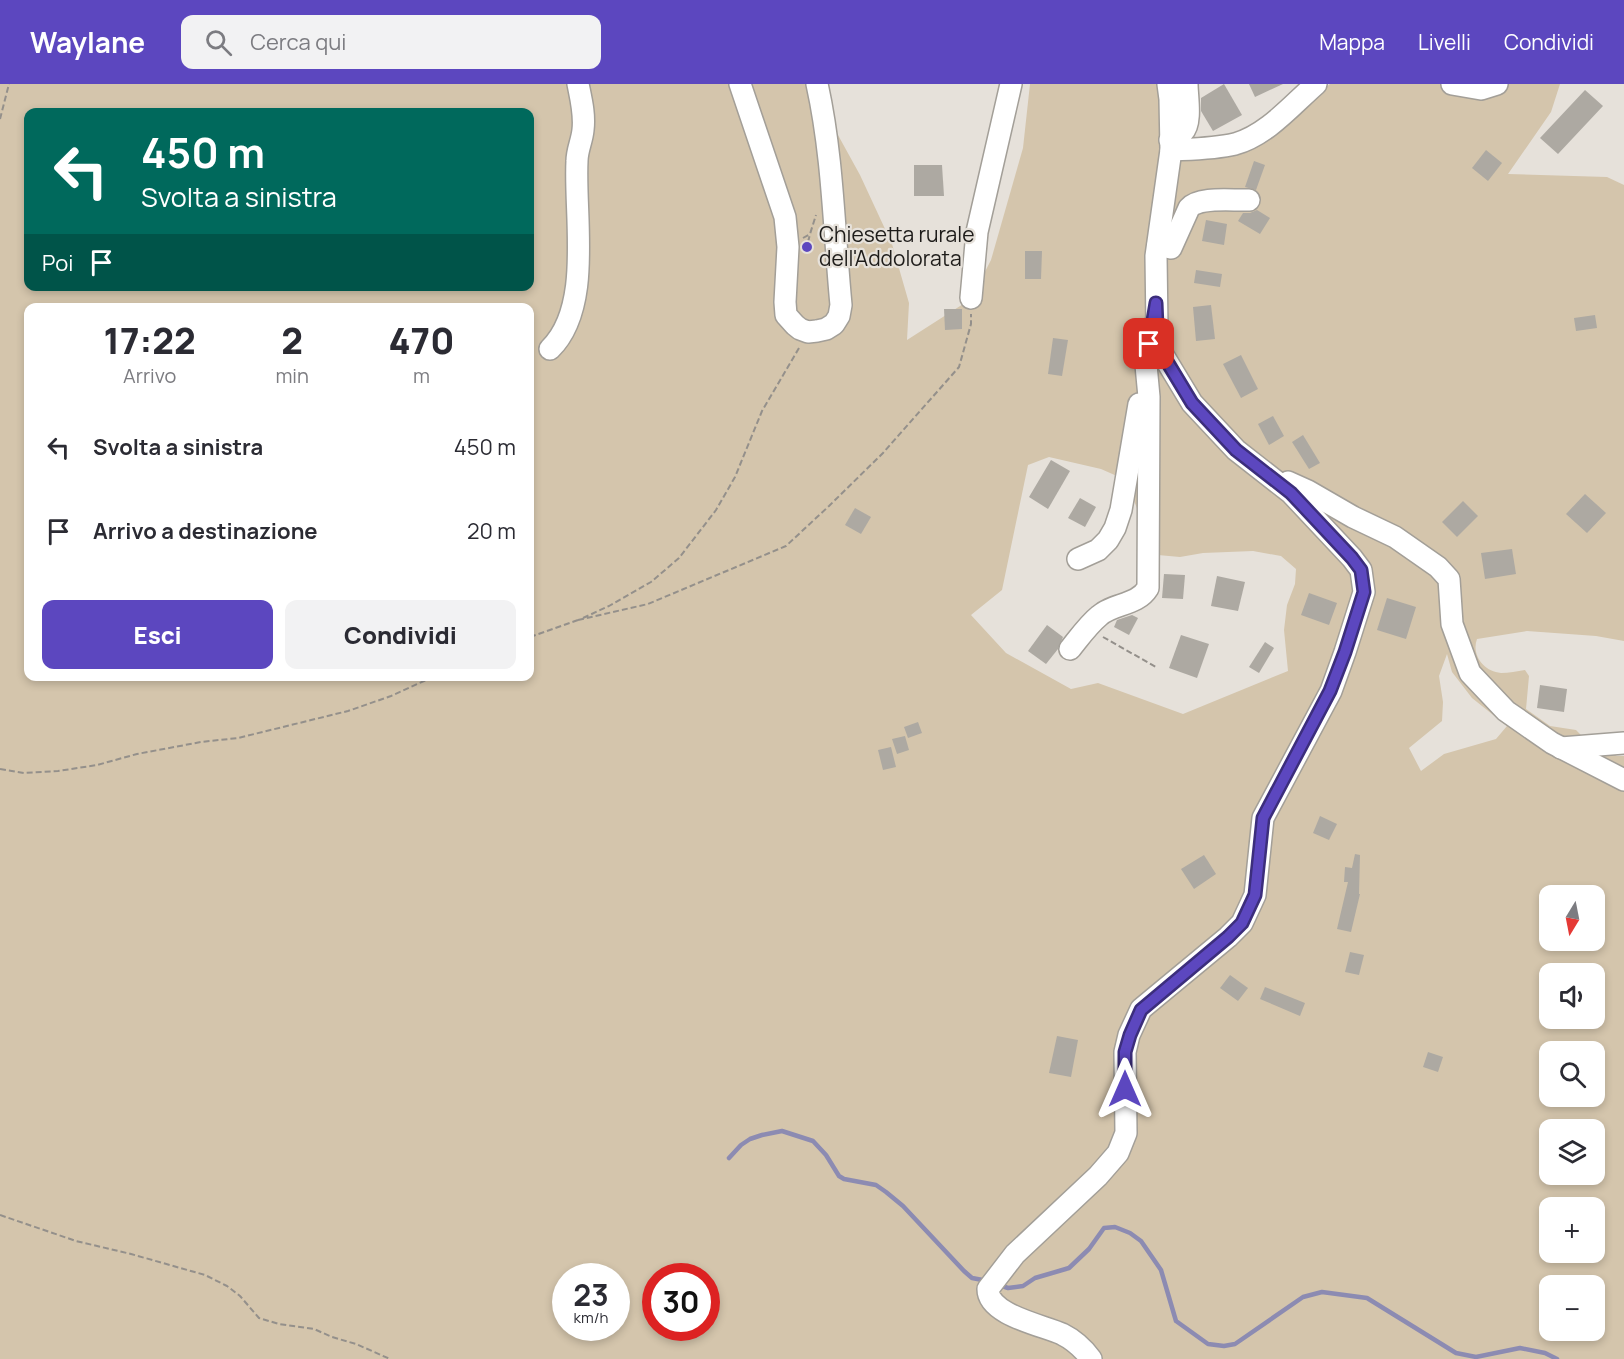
<!DOCTYPE html>
<html lang="it">
<head>
<meta charset="utf-8">
<style>
	body { margin:0; font-family:Manrope,sans-serif; background:#f2f2f3; color:#2b2b33; height:100vh; display:flex; flex-direction:column; font-size:22px; white-space:nowrap }
	* { box-sizing:border-box; margin:0 }
	p { font-size:20px; color:#7c7c81 }
	.icon { flex:none; width:33px; height:33px; fill:none; stroke:currentColor; stroke-width:2; stroke-linecap:round; stroke-linejoin:round }
	.map { position:relative; flex:1; overflow:hidden }
	.panel { position:absolute; left:24px; top:219px; width:510px; height:378px; display:flex; flex-direction:column; background:#fff; border-radius:12px; box-shadow:0 3px 9px #0003 }
	.panel>* { flex:none }
	.banner { position:absolute; left:24px; top:24px; width:510px; height:183px; border-radius:12px; box-shadow:0 3px 9px #0003; background:#00695c; color:#fff; overflow:hidden }
	.needle { width:39px; rotate:190deg }
	.controls { position:absolute; left:1539px; top:801px; display:grid; gap:12px }
	.controls a { display:grid; place-items:center; width:66px; height:66px; border-radius:12px; background:#fff; box-shadow:0 3px 9px #0003; font-size:30px }
	.speed { position:absolute; left:552px; top:1179px; display:flex; gap:12px; font-size:30px; font-weight:700; text-align:center }
	.speed>* { display:grid; place-content:center; width:78px; height:78px; border-radius:50%; background:#fff; box-shadow:0 3px 9px #0003; line-height:1 }
	.speed small { font-size:15px; font-weight:400 }
	.speed .limit { border:9px solid #d22; background:#fff; color:#111 }
	.pin { position:absolute; display:grid; place-items:center; width:51px; height:51px; color:#fff; margin:-26px; border-radius:12px; box-shadow:0 3px 9px #0006 }
	.me { position:absolute; width:66px; margin:-33px; rotate:0deg; stroke-linejoin:round; filter:drop-shadow(0 0 4px #0008) }
	.turn { display:flex; align-items:center; gap:21px; height:126px; padding:0 18px; font-size:27px }
	.turn .icon { width:78px; height:78px; stroke-width:2.5 }
	.turn b { display:block; font-size:42px; line-height:51px }
	.then { display:flex; align-items:center; height:57px; padding:0 18px; background:#0003; gap:12px; font-size:22px }
	.eta { display:flex; justify-content:space-evenly; align-items:center; height:102px; text-align:center }
	.eta b { font-size:36px; font-weight:800; line-height:42px }
	.primary-button { display:flex; gap:12px; margin-top:auto; padding:12px 18px }
	.primary-button a { flex:1; height:69px; border-radius:12px; background:#5c47bf; color:#fff; font-size:24px; font-weight:800; line-height:69px; text-align:center }
	.primary-button a+a { background:#f2f2f3; color:#2b2b33 }
	ul { padding:0; list-style:none }
	li { display:flex; align-items:center; gap:18px; height:84px; padding:0 18px }
	li div { flex:1 }
	li b { display:block; font-size:22px }
	li em { font-style:normal }
	header { display:flex; align-items:center; gap:36px; box-sizing:border-box; height:84px; padding:0 30px; background:#5c47bf; color:#fff }
	header strong { font-size:28px }
	nav { display:flex; gap:33px; margin-inline-start:auto; font-size:21px }
	.search { width:420px; height:54px; background:#f2f2f3; display:flex; align-items:center; gap:15px; box-sizing:border-box; padding:0 21px; border-radius:12px; color:#7c7c81; font-size:22px }
	.map>svg:first-child { display:block }
	.green { fill:#d4c5ac; fill-rule:evenodd }
	.lines { fill:none; stroke-linecap:round; stroke-linejoin:round }
	.stream { stroke:#8c8bb2; stroke-width:4.5 }
	.building { fill:#ada9a2 }
	.minor-casing { stroke:#a39f98; stroke-width:24 }
	.path { stroke:#94908b; stroke-width:2; stroke-dasharray:6 3; stroke-linecap:butt }
	.minor { stroke:#fff; stroke-width:21 }
	.route-casing { stroke:#3c2e7c; stroke-width:15 }
	.route { stroke:#5c47bf; stroke-width:10 }
	.poi-dot { fill:#5c47bf; stroke:#e6e1da; stroke-width:2 }
	.labels { text-anchor:middle; stroke-width:4.5; stroke-linejoin:round; paint-order:stroke }
	.poi-label { font-size:21px; fill:#1e1c1a; stroke:#e6e1da; text-anchor:start }
</style>
</head>
<body>
<header>
<strong>Waylane</strong>
<div class="search"><svg class="icon" aria-label="search" viewBox="0 0 24 24"><circle cx="10" cy="10" r="6"/><path d="M15 15l6 6"/></svg>Cerca qui</div>
<nav><a>Mappa</a><a>Livelli</a><a>Condividi</a></nav>
</header>
<div class="map">
<svg width="1624" height="1275" viewBox="0 0 1624 1275">
	<rect width="100%" height="100%" fill="#e6e1da"/>
	<path class="green" d="M0,0H817L822,22L860,91L892,160L909,219L907,256L971,215L991,176L1023,64L1030,0H1168L1171,66L1264,55L1330,0H1560L1551,28L1508,90L1607,93L1624,101V557L1596,552L1527,547L1477,555C1471,571 1484,588 1501,589C1509,589 1517,587 1525,586L1529,592L1526,625L1550,642L1576,646L1587,657L1617,672H1624V1275H0ZM28,28H530V202H28ZM28,224H530V592H28ZM1049,373L1101,385L1126,396L1145,445L1158,471L1180,473L1203,469L1253,467L1281,472L1296,485L1295,500L1287,521L1284,546L1288,587L1183,630L1098,599L1071,605L1006,569L971,531L1002,506L1028,381ZM1447,570L1452,588L1472,614L1507,642L1496,655L1444,670L1421,687L1409,664L1442,637L1443,618L1439,592ZM1550,812H1594V856H1550ZM1550,890H1594V934H1550ZM1550,968H1594V1012H1550ZM1550,1046H1594V1090H1550ZM1550,1124H1594V1168H1550ZM566,1192H616V1244H566ZM656,1192H706V1244H656ZM1550,1202H1594V1246H1550Z"/>
	<g class="lines">
		<g class="stream">
			<polyline points="729,1074 741,1061 750,1055 762,1051 782,1047 813,1057 826,1071 839,1092 844,1095 876,1101 886,1108 903,1122 964,1187 972,1194 988,1197"/>
			<polyline points="999,1201 1008,1204 1023,1202 1035,1194 1069,1184 1089,1165 1104,1144 1115,1143 1130,1149 1141,1157 1161,1186 1176,1237 1208,1260 1224,1262 1235,1260 1303,1213 1322,1208 1367,1214 1456,1269 1476,1273 1520,1264 1545,1269 1557,1275"/>
		</g>
	</g>
	<g class="building">
		<polygon points="1224,0 1242,31 1213,47 1201,27 1201,14"/>
		<polygon points="1249,0 1283,0 1255,13"/>
		<polygon points="1585,6 1603,22 1558,70 1540,54"/>
		<polygon points="1486,66 1502,79 1488,97 1472,84"/>
		<polygon points="1254,77 1265,81 1256,106 1245,103"/>
		<polygon points="914,81 942,81 944,112 914,112"/>
		<polygon points="1257,126 1270,134 1260,150 1238,137 1243,129 1250,129"/>
		<polygon points="1206,136 1227,140 1224,161 1202,157"/>
		<polygon points="1025,167 1042,167 1041,195 1025,195"/>
		<polygon points="1196,186 1222,190 1220,203 1194,199"/>
		<polygon points="1211,221 1215,255 1196,257 1193,223"/>
		<polygon points="944,225 962,225 962,245 945,246"/>
		<polygon points="1595,231 1597,244 1576,247 1574,234"/>
		<polygon points="1053,254 1068,256 1062,292 1048,290"/>
		<polygon points="1241,271 1258,305 1241,314 1223,280"/>
		<polygon points="1273,332 1284,352 1269,361 1258,340"/>
		<polygon points="1303,351 1320,379 1309,385 1292,358"/>
		<polygon points="1051,376 1070,387 1048,425 1029,413"/>
		<polygon points="1585,410 1606,429 1587,449 1566,430"/>
		<polygon points="1080,414 1096,423 1085,443 1068,434"/>
		<polygon points="1463,417 1478,432 1457,453 1442,438"/>
		<polygon points="855,424 871,433 861,450 845,441"/>
		<polygon points="1512,465 1516,490 1485,495 1481,469"/>
		<polygon points="1164,490 1185,491 1183,515 1162,514"/>
		<polygon points="1217,492 1245,498 1238,527 1211,522"/>
		<polygon points="1309,509 1337,519 1329,541 1301,531"/>
		<polygon points="1387,514 1416,523 1406,555 1377,546"/>
		<polygon points="1132,531 1138,534 1129,551 1114,543 1117,536"/>
		<polygon points="1047,541 1063,553 1058,565 1046,580 1028,567"/>
		<polygon points="1181,551 1209,560 1197,594 1169,584"/>
		<polygon points="1265,558 1274,564 1259,589 1249,583"/>
		<polygon points="1540,601 1567,605 1564,628 1537,624"/>
		<polygon points="918,638 922,649 908,654 904,643"/>
		<polygon points="905,652 909,666 897,670 892,655"/>
		<polygon points="891,663 896,683 883,686 878,666"/>
		<polygon points="1320,732 1337,740 1329,756 1313,749"/>
		<polygon points="1355,770 1360,771 1359,810 1360,810 1351,848 1337,845 1348,798 1344,798 1345,783 1352,784"/>
		<polygon points="1204,771 1216,790 1194,805 1181,785"/>
		<polygon points="1350,868 1364,871 1359,891 1345,888"/>
		<polygon points="1230,891 1248,904 1238,917 1220,904"/>
		<polygon points="1265,903 1305,919 1300,932 1260,915"/>
		<polygon points="1057,952 1078,956 1071,993 1049,989"/>
		<polygon points="1428,968 1443,973 1438,988 1423,983"/>
	</g>
	<g class="lines">
		<defs>
			<g id="minor">
				<path d="M740,0L785,133L788,163L785,218L786,231L795,241L800,245L808,248L817,247L826,245L834,240L839,232L841,221C834,148 833,72 817,0"/>
				<polyline points="1452,0 1481,5 1497,0"/>
				<path d="M1170,56C1175,54 1180,52 1183,48C1192,39 1187,12 1187,0"/>
				<path d="M1171,66C1192,65 1214,65 1235,60C1267,51 1292,21 1316,0"/>
				<path d="M1158,161L1171,164L1189,124C1200,112 1233,117 1249,116"/>
				<polyline points="971,214 977,148 1011,0"/>
				<path d="M550,265C593,223 574,132 577,77C577,66 582,57 583,46C585,30 581,15 578,0"/>
				<polyline points="1288,398 1308,407 1353,433 1395,453 1438,483 1449,495 1452,540 1470,589 1506,627 1552,659 1624,696"/>
				<polyline points="1078,475 1098,466 1108,456 1115,444 1121,426 1139,320"/>
				<path d="M1070,565C1079,554 1088,541 1099,532C1113,519 1137,522 1148,504L1149,313L1146,281L1152,243"/>
				<polyline points="1561,664 1624,659"/>
				<path d="M1091,1275C1083,1264 1074,1256 1062,1250C1042,1241 988,1231 988,1205L1015,1170L1098,1092L1118,1069L1126,1049L1125,968L1129,951L1141,925L1228,853L1242,839L1255,811L1263,734L1331,607L1345,568L1364,508L1361,486L1352,474L1291,409L1236,366L1192,319L1163,271L1157,244L1156,172L1171,66L1170,15L1168,0"/>
			</g>
		</defs>
		<use href="#minor" class="minor-casing"/>
		<g class="path">
			<polyline points="0,35 9,0"/>
			<polyline points="803,154 810,150 816,131"/>
			<polyline points="808,158 810,150"/>
			<polyline points="583,534 609,522 651,498 679,474 716,426 735,393 762,327 799,264"/>
			<polyline points="578,536 648,520 786,462 829,422 883,369 959,283 971,240 971,230"/>
			<polyline points="530,553 578,536"/>
			<polyline points="1103,553 1156,583"/>
			<polyline points="0,685 24,689 58,687 97,681 137,670 201,658 238,654 348,627 391,612 435,592"/>
			<polyline points="0,1131 76,1157 131,1170 205,1191 227,1202 240,1212 259,1234 279,1240 314,1245 332,1253 356,1260 390,1275"/>
		</g>
		<use href="#minor" class="minor"/>
	</g>
	<g class="lines">
		<defs>
			<polyline id="route" points="1125,1005 1125,968 1130,951 1141,926 1228,853 1242,839 1255,811 1263,734 1330,607 1345,568 1364,508 1361,486 1352,474 1291,409 1236,366 1192,319 1163,271 1157,244 1156,219 1149,260"/>
		</defs>
		<use href="#route" class="route-casing"/>
		<use href="#route" class="route"/>
	</g>
	<circle class="poi-dot" cx="807" cy="163" r="6"/>
	<g class="labels">
		<g class="poi-label">
			<text x="819" y="158">Chiesetta rurale<tspan x="819" dy="24">dell'Addolorata</tspan></text>
		</g>
	</g>
</svg>
<div class="controls">
<a><svg class="needle" viewBox="-14 -14 28 28"><path d="M0-13l5 13h-10z" fill="#e53935"/><path d="M0 13l5-13h-10z" fill="#7c7c81"/></svg></a>
<a><svg class="icon" aria-label="sound" viewBox="0 0 24 24"><path d="M4 9h4l5-4v14l-5-4H4zM17 9q2 3 0 6"/></svg></a>
<a><svg class="icon" aria-label="search" viewBox="0 0 24 24"><circle cx="10" cy="10" r="6"/><path d="M15 15l6 6"/></svg></a>
<a><svg class="icon" aria-label="layers" viewBox="0 0 24 24"><path d="M12 4l9 5-9 5-9-5zM3 14l9 5 9-5"/></svg></a>
<a>+</a>
<a>−</a>
</div>
<div class="speed"><div>23<small>km/h</small></div><div class="limit">30</div></div>
<div class="pin" style="left:1149px;top:260px;background:#d93025"><svg class="icon" aria-label="arrive" viewBox="0 0 24 24"><path d="M6 21V4h12l-3 4 3 4H6"/></svg></div>
<svg class="me" style="left:1125px;top:1005px" viewBox="-20 -20 40 40"><path d="M0-17L14 15 0 8-14 15z" fill="#5c47bf" stroke="#fff" stroke-width="4"/></svg>
<div class="banner">
<div class="turn"><svg class="icon" aria-label="left" viewBox="0 0 24 24"><path d="M17 20v-9H6M10 6l-5 5 5 5"/></svg><div><b>450 m</b>Svolta a sinistra</div></div>
<div class="then">Poi<svg class="icon" aria-label="arrive" viewBox="0 0 24 24"><path d="M6 21V4h12l-3 4 3 4H6"/></svg></div>
</div>
<section class="panel">
<div class="eta">
<div><b>17:22</b><p>Arrivo</p></div>
<div><b>2</b><p>min</p></div>
<div><b>470</b><p>m</p></div>
</div>
<ul>
<li><svg class="icon" aria-label="left" viewBox="0 0 24 24"><path d="M17 20v-9H6M10 6l-5 5 5 5"/></svg><div><b>Svolta a sinistra</b></div><em>450 m</em></li>
<li><svg class="icon" aria-label="arrive" viewBox="0 0 24 24"><path d="M6 21V4h12l-3 4 3 4H6"/></svg><div><b>Arrivo a destinazione</b></div><em>20 m</em></li>
</ul>
<div class="primary-button"><a>Esci</a><a>Condividi</a></div>
</section>
</div>
</body>
</html>
